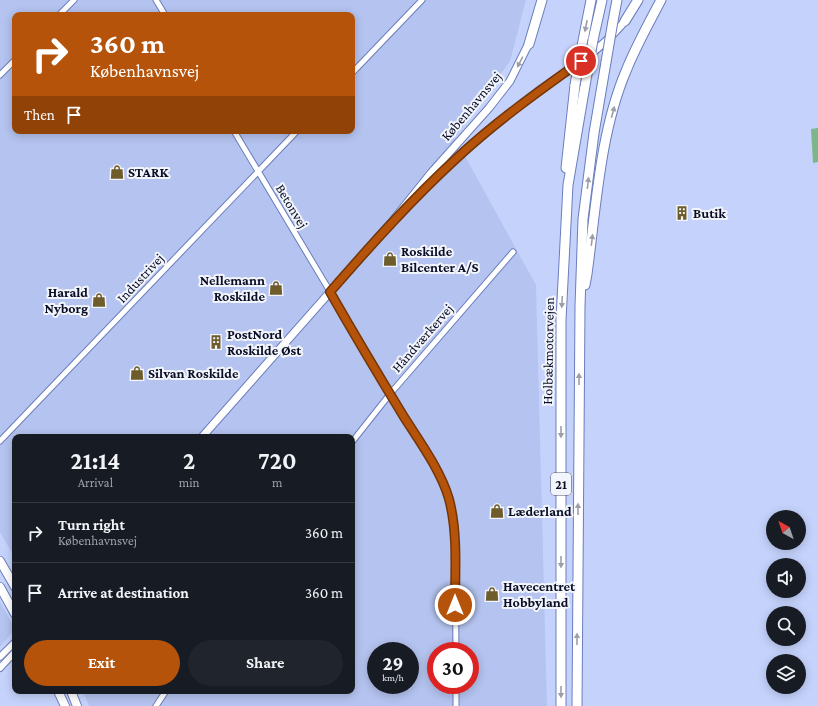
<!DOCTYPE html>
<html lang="en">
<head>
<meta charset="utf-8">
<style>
	body { margin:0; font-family:"Crimson Pro",serif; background:#20242c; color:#f1f3f6; height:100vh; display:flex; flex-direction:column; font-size:15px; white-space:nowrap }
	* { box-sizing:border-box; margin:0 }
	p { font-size:13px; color:#9ea1a6 }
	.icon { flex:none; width:22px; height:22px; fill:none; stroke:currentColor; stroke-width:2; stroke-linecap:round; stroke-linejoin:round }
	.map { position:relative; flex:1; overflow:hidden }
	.side { position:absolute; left:12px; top:434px; width:343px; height:260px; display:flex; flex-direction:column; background:#171b24; border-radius:8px; box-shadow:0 2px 10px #0003 }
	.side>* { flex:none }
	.banner { position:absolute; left:12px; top:12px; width:343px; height:122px; border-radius:8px; box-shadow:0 2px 10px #0003; background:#b45309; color:#fff; overflow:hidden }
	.needle { width:26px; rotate:320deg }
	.controls { position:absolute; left:766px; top:510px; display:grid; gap:8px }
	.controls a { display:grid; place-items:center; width:40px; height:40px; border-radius:50%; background:#171b24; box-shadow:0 2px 10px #0003; font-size:20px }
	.speed { position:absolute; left:367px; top:642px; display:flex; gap:8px; font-size:20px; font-weight:700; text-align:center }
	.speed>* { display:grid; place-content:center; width:52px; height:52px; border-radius:50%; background:#171b24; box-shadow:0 2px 10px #0003; line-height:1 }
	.speed small { font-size:10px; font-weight:400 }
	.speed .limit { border:6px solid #d22; background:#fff; color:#111 }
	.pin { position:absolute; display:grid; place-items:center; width:34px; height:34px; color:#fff; margin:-17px; border:2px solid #fff; border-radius:50%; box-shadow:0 1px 4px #0007 }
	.me { position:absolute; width:44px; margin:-22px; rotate:0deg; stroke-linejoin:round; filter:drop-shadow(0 0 3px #0008) }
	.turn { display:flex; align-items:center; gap:14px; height:84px; padding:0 12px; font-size:18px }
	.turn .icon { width:52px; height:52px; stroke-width:2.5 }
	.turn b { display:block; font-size:28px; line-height:34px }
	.then { display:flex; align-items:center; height:38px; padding:0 12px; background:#0003; gap:8px; font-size:15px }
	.eta { display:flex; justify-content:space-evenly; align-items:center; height:68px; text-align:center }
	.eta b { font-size:24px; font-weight:700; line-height:28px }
	.button { display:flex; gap:8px; margin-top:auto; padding:8px 12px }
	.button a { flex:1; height:46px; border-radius:24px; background:#b45309; color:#fff; font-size:16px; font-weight:700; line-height:46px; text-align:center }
	.button a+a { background:#20242c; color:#f1f3f6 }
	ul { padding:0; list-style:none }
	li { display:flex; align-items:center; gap:12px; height:60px; padding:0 12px; border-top:1px solid #363941 }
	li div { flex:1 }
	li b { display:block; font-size:15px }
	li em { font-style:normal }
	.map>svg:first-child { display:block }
	.built { fill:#b4c3ef; fill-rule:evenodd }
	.green { fill:#7eb589 }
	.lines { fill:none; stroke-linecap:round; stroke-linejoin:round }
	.minor-casing { stroke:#6b7ebc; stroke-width:7 }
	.tertiary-casing { stroke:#6b7ebc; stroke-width:8 }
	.secondary-casing { stroke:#6b7ebc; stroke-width:9 }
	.primary-casing { stroke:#6b7ebc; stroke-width:10 }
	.motorway-casing { stroke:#6b7ebc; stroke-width:11 }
	.minor { stroke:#fff; stroke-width:5 }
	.tertiary { stroke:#fff; stroke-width:6 }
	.secondary { stroke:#fff; stroke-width:7 }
	.primary { stroke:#fff; stroke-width:8 }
	.motorway { stroke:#fff; stroke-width:9 }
	.motorway-bridge-casing { stroke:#6b7ebc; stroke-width:11; stroke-linecap:butt }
	.motorway-bridge { stroke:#fff; stroke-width:9 }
	.oneway { fill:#9d9fa8 }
	.route-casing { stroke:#753606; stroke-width:10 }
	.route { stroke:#b45309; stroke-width:7 }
	.labels { text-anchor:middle; stroke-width:4; stroke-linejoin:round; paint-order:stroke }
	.shield { fill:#f3f5fc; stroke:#4f5366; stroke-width:1 }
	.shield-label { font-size:13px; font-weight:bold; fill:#090e26 }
	.street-label { font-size:14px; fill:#090e26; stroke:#f3f5fc }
	.poi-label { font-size:14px; font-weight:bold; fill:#090e26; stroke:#f3f5fc; text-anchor:start }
</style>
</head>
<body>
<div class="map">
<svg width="818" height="706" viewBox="0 0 818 706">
	<rect width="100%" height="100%" fill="#c5d3fc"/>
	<g class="built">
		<path d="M0,0H526L510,61L455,138L536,285L547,706H89L83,691H352V437H15V558L0,532ZM15,15H352V131H15ZM376,651H410V685H376ZM436,651H470V685H436Z"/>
		<polygon points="0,602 15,629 0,647"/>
	</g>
	<polygon class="green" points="818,128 818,162 813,163 811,129"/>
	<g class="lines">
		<defs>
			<g id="minor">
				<polyline points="156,0 165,15"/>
				<polyline points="59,15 74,0"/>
				<polyline points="352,73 422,0"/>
				<polyline points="0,75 15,60"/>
				<polyline points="234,131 420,442 444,485 449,499 452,515 455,539 456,651"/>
				<polyline points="0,441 297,131"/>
				<polyline points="352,442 390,394 513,252"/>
				<polyline points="456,685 456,706"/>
				<polyline points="156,706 166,691"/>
			</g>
			<g id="tertiary">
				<polyline points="0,657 15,642"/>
				<polyline points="0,668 15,652"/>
			</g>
			<g id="secondary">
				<path d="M420,193C457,157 496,123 537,92C569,69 604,49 628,17"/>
				<polyline points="202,437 391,223 431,173 489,108 510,81 531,39"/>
			</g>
			<g id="primary">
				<polyline points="0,561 15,587"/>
				<polyline points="0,587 15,614"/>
				<polyline points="58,691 65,706"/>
				<polyline points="71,691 77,706"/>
			</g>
			<g id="motorway">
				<polyline points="613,21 617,0"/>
				<polyline points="625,21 638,0"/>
				<polyline points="593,40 602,0"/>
				<polyline points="529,44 542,0"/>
				<polyline points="581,51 591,0"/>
				<polyline points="566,168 575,85"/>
				<path d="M585,285L587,274C596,208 600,132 626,71C636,46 649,23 661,0"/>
				<polyline points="561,706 561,320 568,185 587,74"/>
				<polyline points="577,706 580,306 583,219 594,133 606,62"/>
			</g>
		</defs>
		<use href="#minor" class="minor-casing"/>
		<use href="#tertiary" class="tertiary-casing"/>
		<use href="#secondary" class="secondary-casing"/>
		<use href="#primary" class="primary-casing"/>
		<use href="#motorway" class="motorway-casing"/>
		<use href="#minor" class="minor"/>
		<use href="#tertiary" class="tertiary"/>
		<use href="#secondary" class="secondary"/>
		<use href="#primary" class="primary"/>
		<use href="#motorway" class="motorway"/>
		<defs>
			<g id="motorway-bridge">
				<polyline points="606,62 613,21"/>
				<polyline points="587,74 593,40"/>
				<polyline points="575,85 581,51"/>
			</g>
		</defs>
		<use href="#motorway-bridge" class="motorway-bridge-casing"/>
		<use href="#motorway-bridge" class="motorway-bridge"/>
	</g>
	<defs><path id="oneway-solid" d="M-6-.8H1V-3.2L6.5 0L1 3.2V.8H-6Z"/></defs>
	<g class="oneway">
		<use href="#oneway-solid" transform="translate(586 26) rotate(101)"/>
		<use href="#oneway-solid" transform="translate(520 62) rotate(118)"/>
		<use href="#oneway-solid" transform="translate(613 112) rotate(-75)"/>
		<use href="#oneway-solid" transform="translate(588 183) rotate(-83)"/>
		<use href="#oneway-solid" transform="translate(592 240) rotate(-83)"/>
		<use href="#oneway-solid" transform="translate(562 302) rotate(93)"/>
		<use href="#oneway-solid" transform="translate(579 379) rotate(-90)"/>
		<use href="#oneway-solid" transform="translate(561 432) rotate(90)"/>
		<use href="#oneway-solid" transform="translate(578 509) rotate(-90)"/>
		<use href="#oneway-solid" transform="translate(561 562) rotate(90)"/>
		<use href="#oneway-solid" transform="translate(577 639) rotate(-90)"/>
		<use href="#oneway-solid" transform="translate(561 692) rotate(90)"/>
	</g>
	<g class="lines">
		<defs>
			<path id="route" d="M455,605C455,570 458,533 449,499C441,471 420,442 404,417C379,376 354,334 330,292C371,245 412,199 459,156C497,121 539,91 581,61"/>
		</defs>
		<use href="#route" class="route-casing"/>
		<use href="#route" class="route"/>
	</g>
	<defs>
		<symbol id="shop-bare" viewBox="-9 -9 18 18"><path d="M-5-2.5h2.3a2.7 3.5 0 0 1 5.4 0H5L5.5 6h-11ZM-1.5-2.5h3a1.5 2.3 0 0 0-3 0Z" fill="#6e5c2a" stroke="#f3f5fc" stroke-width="2.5" paint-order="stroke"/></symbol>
		<symbol id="building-bare" viewBox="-9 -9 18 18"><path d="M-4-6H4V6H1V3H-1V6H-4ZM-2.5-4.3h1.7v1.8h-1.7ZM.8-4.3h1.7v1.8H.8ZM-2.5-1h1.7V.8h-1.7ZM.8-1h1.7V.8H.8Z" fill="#6e5c2a" stroke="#f3f5fc" stroke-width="2.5" paint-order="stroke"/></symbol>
	</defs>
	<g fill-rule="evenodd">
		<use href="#shop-bare" x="107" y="162" width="20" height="20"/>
		<use href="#building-bare" x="672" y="203" width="20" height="20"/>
		<use href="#shop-bare" x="380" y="249" width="20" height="20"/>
		<use href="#shop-bare" x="266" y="278" width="20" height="20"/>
		<use href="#shop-bare" x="89" y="290" width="20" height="20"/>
		<use href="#building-bare" x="206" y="332" width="20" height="20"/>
		<use href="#shop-bare" x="127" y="363" width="20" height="20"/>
		<use href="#shop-bare" x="487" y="501" width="20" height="20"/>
		<use href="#shop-bare" x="482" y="584" width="20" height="20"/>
	</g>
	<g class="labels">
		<rect class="shield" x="551" y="473" width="20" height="22" rx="3"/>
		<g class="shield-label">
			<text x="561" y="489">21</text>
		</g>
		<g class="street-label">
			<text transform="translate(471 106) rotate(-50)" y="5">Københavnsvej</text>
			<text transform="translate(292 206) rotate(59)" y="5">Betonvej</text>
			<text transform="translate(140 278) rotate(-47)" y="5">Industrivej</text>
			<text transform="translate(422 338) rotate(-49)" y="5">Håndværkervej</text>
			<text transform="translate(548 351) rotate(-89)" y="5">Holbækmotorvejen</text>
		</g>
		<g class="poi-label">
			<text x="128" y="177">STARK</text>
			<text x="693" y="218">Butik</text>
			<text x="401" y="256">Roskilde<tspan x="401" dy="16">Bilcenter A/S</tspan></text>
			<text x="265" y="285" text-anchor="end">Nellemann<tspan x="265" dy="16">Roskilde</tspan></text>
			<text x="88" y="297" text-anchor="end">Harald<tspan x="88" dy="16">Nyborg</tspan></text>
			<text x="227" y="339">PostNord<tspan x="227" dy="16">Roskilde Øst</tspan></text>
			<text x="148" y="378">Silvan Roskilde</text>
			<text x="508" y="516">Læderland</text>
			<text x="503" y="591">Havecentret<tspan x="503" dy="16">Hobbyland</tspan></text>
		</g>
	</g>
</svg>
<div class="controls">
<a><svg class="needle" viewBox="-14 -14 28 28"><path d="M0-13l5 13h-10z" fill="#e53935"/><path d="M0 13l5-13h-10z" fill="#9ea1a6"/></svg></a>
<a><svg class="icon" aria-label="sound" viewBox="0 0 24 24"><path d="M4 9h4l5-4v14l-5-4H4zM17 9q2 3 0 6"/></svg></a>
<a><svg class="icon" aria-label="search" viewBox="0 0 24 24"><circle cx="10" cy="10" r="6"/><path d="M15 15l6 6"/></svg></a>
<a><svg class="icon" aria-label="layers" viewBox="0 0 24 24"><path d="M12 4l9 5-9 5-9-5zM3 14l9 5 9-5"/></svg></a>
</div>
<div class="speed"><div>29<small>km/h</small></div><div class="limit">30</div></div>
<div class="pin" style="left:581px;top:61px;background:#d93025"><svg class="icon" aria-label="arrive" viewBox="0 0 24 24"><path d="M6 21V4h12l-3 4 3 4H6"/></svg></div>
<svg class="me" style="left:455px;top:605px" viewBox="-20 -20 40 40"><circle r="17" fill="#b45309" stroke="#fff" stroke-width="3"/><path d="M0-11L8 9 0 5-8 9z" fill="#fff"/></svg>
<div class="banner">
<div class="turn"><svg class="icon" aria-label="right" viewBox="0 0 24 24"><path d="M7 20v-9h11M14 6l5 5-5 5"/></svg><div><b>360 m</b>Københavnsvej</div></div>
<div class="then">Then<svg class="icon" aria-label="arrive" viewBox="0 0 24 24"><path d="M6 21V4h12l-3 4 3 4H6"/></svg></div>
</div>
<section class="side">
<div class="eta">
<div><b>21:14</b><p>Arrival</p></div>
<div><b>2</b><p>min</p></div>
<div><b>720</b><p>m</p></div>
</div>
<ul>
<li><svg class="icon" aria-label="right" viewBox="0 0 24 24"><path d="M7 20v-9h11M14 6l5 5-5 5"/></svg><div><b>Turn right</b><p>Københavnsvej</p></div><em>360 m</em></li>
<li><svg class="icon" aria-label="arrive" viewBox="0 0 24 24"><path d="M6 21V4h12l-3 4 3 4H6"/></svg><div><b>Arrive at destination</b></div><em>360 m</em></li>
</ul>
<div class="button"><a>Exit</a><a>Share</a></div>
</section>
</div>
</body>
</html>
